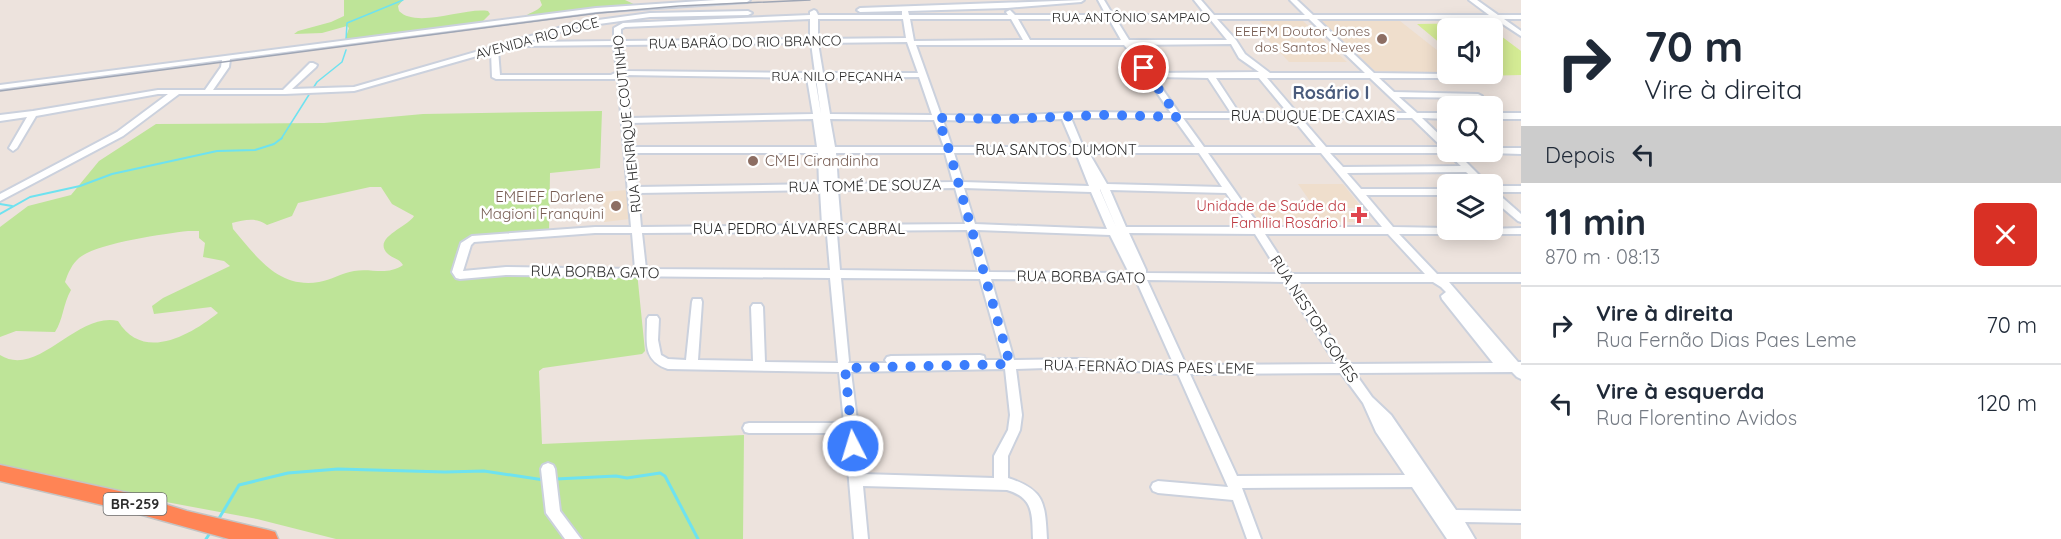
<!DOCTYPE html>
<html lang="pt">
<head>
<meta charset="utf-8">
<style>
	body { margin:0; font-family:Quicksand,sans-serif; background:#f6f6f7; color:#1f2937; height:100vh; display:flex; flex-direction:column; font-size:22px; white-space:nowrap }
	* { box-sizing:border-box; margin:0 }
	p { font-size:20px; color:#747a83 }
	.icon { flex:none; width:33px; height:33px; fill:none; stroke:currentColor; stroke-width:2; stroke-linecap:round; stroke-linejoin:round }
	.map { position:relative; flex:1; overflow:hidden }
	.sheet { display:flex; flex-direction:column; background:#fff; width:540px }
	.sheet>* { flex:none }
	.top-card { background:#fff; color:#1f2937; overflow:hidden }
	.tools { position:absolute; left:1437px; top:18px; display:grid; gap:12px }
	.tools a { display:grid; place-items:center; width:66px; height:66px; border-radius:9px; background:#fff; box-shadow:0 3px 15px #0003; font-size:30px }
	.pin { position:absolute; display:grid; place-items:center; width:51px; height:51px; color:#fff; margin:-26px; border:3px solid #fff; border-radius:50%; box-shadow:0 2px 6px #0007 }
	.me { position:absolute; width:66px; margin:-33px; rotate:355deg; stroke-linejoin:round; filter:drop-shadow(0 0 4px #0008) }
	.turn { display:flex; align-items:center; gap:21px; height:126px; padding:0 24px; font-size:27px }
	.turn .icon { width:78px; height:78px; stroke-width:2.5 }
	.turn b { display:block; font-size:42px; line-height:51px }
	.then { display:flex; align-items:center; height:57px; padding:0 24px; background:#0003; gap:12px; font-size:22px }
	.round { display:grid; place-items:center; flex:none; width:63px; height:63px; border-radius:9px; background:#f6f6f7 }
	.headline { display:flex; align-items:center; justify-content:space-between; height:102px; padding:0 24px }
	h1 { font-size:36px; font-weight:700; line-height:45px }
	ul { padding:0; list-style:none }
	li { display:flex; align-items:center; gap:18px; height:78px; padding:0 24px; border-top:2px solid #e0e1e3 }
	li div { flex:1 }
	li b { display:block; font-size:22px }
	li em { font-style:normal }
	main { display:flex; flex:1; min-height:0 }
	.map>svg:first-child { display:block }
	.education { fill:#efdecc }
	.green { fill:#bee498; fill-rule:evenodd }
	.pitch { fill:#d4eb94 }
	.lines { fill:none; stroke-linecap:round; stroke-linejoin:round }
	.stream-far2 { stroke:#6ee2f0; stroke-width:1.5 }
	.stream-far1 { stroke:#6ee2f0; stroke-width:2 }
	.stream { stroke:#6ee2f0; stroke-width:3 }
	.minor-casing { stroke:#cbd1dd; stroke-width:4 }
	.highway-casing { stroke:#c4c4c4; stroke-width:3 }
	.minor { fill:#fff; fill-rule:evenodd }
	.highway { fill:#ff8455; fill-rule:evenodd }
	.rail { stroke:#9fa6b5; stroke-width:1.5 }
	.route { stroke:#3b7dfc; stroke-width:10; stroke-dasharray:0 18 }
	.education-dot { fill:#8d6e63; stroke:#fff; stroke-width:2 }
	.health-dot { fill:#e0444e; stroke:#fff; stroke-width:2 }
	.labels { text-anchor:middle; stroke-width:5; stroke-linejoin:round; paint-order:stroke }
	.far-street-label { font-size:14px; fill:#2b2b2b; stroke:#fff }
	.far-education-label { font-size:14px; fill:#785e54; stroke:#fff; text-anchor:end }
	.shield { fill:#fff; stroke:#6b6b6b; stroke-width:1.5 }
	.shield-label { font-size:14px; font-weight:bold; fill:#2b2b2b }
	.street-label { font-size:15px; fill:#2b2b2b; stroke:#fff }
	.education-label { font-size:15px; fill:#785e54; stroke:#fff; text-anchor:start }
	.health-label { font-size:15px; fill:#be3a42; stroke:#fff; text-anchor:end }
	.far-district-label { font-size:18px; font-weight:bold; fill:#4a5b7c; stroke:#fff }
</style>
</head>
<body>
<main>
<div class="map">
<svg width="1521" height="539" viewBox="0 0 1521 539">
	<rect width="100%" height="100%" fill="#ede3dd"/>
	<g class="education">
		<polygon points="1260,21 1303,21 1347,62 1289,62 1259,30 1268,30"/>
		<polygon points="1321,21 1400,21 1447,58 1448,74 1469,75 1375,71"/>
		<polygon points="1298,184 1343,184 1362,208 1344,208 1355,222 1260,222 1250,207 1314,207"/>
		<polygon points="627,190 630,219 604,222 603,192"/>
	</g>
	<g class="green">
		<path d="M344,0H403L398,6L399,11C417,29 465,7 488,11L490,14L479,25L344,43L349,28L347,26L322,33L294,34L298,31L331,22L344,16Z"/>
		<path d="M540,0H625L638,6L522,20C527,12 538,12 542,5Z"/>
		<path d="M602,111L600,168L550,173L549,233L469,241L462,273L637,272L645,351L642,354L543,368L539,371L542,444L744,435L743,539H336L257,519L134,496L0,467V355C38,379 77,311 118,321C143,362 189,336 218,313L211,307L154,314L152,306L163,298L230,266L224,261L203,257L205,243L199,238V231H188C163,234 97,243 79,258C72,264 68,273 65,282L71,290C63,304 63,320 55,332L16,331L0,337V227L28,206L71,195L99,161L156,124L324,123L423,114ZM370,187H381L392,204L414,216C408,227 371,238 388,254C393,259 399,258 403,265C387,276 372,268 354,271C342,273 331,280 319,282C278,289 256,256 233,229L232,223C245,220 256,217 267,225L292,216L298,203Z"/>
	</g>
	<g class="pitch">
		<polygon points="1484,23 1491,28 1448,28 1447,49 1417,24"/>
		<polygon points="1493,30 1521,51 1521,75 1481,76 1478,74 1492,74"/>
	</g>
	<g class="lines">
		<g class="stream-far2">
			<polyline points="346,40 347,23 403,0"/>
			<polyline points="281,139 317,82 342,62 346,50"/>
		</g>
		<g class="stream-far1">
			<polyline points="0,204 12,206"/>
			<polyline points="0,214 30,197 80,186 112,174 217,151 255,150 274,144 282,138"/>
		</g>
		<g class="stream">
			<polyline points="556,479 616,476 627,478 660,473 665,476 698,539"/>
			<polyline points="218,520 239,485 288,473 338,469 445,472 484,471 544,480"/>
			<polyline points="206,539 210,533"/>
		</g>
		<defs>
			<g id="minor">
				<path d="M716,0H750L747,2L596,12L230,59L229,67L213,90H283L310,63H313L317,65L316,67L292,89L354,87L576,23L650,13L748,11L752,13L748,15L650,17L577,27L526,42L614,41V28L623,23L810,15V12L814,10L816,11L818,15H902V11L860,12L857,10L860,8L1084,0L1081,2L1007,8L908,11L909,15H1008L1006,12L1010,10L1015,15H1106L1098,0H1104L1113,15H1206L1194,0H1201L1214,15H1305L1290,0H1297L1313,15H1489L1469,0H1477L1498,15H1521V19H1504L1521,31V36L1495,19H1317L1374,73L1445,74L1449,76L1445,78H1379L1394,92L1478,94L1482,96L1478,98L1399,97L1417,113H1448V119L1422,118L1448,143V152H1456L1488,184H1479L1466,172L1347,173L1361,189H1448V195H1366L1393,227L1448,228V230L1521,228V234H1399L1437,274H1521V282H1449L1518,362H1521V379L1517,377L1512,372L1355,373L1372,397L1391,415L1456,510L1521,511V523L1465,522L1475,539H1447L1412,487L1242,488L1261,539H1247L1233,500L1158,493L1153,491L1151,487L1153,483L1158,481L1228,487L1178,374L1076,367L1016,369L1022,415L1020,430L1008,456V478C1045,490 1045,503 1047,539H1033C1032,514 1034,498 1007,490L863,486L868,539H854L845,433H749L745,432L743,428L745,424L749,423H844L839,372L668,369C642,360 647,342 647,319L649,316H657L659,319L658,340L661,355L668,359L686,360L692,302L693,299H701L702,302L698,360L753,361L751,307L753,304H761L763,307L765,362L838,363L830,278L506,275L460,279L456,278L452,272L461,243L472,236L595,227H631L618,79H496L492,77L491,52L354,91L285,94H179L123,136L0,201V194L117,132L168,94H158L36,116L17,148L13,151L9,148L27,117L0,121V115L33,111L158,90H205L221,67L222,60L0,89V85L596,8ZM810,19V39L621,41V29L625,27ZM818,19H903L906,38L818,39ZM910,19H1011L1023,40L914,41ZM1018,19H1109L1121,40H1030ZM1116,19H1210L1227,40H1129ZM1217,19H1309L1365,73H1270L1245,54L1236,40ZM907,42L918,73H823L818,43ZM811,43L815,73L625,71L622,45ZM517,44L520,46L614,45L617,72L611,75H500L498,50ZM1231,44L1239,58L1259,72L1151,73L1146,59L1131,45ZM916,45H1124L1139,62L1142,71L1171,113L1084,112L1005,116L941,115ZM625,75L807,78L813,114L630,118ZM919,77L932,115L830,114L824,78ZM1154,77L1208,78L1231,113H1179ZM815,78H816L821,114ZM1216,78H1259L1288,113H1239ZM1267,78H1370L1407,113H1297ZM1071,118H1174L1195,147H1083ZM1183,118H1292L1316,147H1204ZM1301,118H1412L1442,147H1326ZM813,119L817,147H633L630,123ZM830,119L934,120L944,147H835ZM1062,119L1074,147H952L943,120L1005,122ZM633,153H818L819,184L637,187ZM836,153H945L953,182L838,184ZM954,153H1076L1089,186L963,182ZM1089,153H1199L1222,187L1107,184ZM1208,153H1321L1382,227H1260ZM1330,153H1447L1461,166L1343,167ZM955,188L965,224L841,225L838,190ZM964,188L1091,192L1107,229L975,224ZM1100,189L1117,229L1100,190ZM820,190L822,225L641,227L638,193ZM1110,190L1226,193L1250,227H1126ZM967,230L978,272L840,270L837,234L839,231ZM977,230L1110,235L1129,273L989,272ZM824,232L827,235L830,270L646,269L642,233ZM595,233H632L635,269L506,267L463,271L471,245L474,242ZM1129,233L1255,234L1280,274L1146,273V270ZM1265,234H1388L1425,274H1291ZM841,278L980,279L1003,360H985L984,356L980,355L891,356L887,357L885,360L887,363H848L849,361ZM991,279L1136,280L1174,365L1076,359L1014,360ZM1147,280L1284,282L1336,364L1186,365ZM1295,282H1433L1441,287L1446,292L1441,296L1442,299L1493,363L1348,364ZM1005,369L1010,415L1008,430L994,456V478L862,474L857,430L858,428L851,372ZM1341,373L1363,403L1376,432L1405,475L1237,476L1190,374Z"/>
				<rect x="1492" y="113" width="29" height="6"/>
				<polygon points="1492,148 1521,148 1521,154 1489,153 1488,152 1492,152"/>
				<polygon points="1492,186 1521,186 1521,192 1496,192 1521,214 1521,222 1518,221 1492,199"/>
				<polygon points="548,463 553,465 555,469 560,511 581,539 565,539 546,513 541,469 543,465"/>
			</g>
			<polygon id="highway" points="0,465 128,493 187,511 268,530 275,532 278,539 229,539 128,511 0,481"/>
		</defs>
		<use href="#minor" class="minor-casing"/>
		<use href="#highway" class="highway-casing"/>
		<use href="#minor" class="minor"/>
		<use href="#highway" class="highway"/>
		<polyline class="rail" points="0,91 599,13 679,6 810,0"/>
	</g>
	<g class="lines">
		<polyline class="route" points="853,446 845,368 1010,364 949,150 938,118 1005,119 1105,115 1178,117 1144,68"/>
	</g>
	<g class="education-dot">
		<circle cx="1382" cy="39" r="6"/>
		<circle cx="753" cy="161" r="6"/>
		<circle cx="616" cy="206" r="6"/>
	</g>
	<path class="health-dot" d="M1356 206h6v6h6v6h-6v6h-6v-6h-6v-6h6z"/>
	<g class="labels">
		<g class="far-street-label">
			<text x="1131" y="22">RUA ANTÔNIO SAMPAIO</text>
			<text transform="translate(537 38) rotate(-15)" y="5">AVENIDA RIO DOCE</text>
			<text transform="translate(745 42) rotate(-1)" y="5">RUA BARÃO DO RIO BRANCO</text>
			<text x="837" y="81">RUA NILO PEÇANHA</text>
			<text transform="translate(627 124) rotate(-96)" y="5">RUA HENRIQUE COUTINHO</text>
		</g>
		<g class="far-education-label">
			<text x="1370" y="36">EEEFM Doutor Jones<tspan x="1370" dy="16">dos Santos Neves</tspan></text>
		</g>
		<rect class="shield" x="103.5" y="493" width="63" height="22" rx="4.5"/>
		<g class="shield-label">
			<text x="135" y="509">BR-259</text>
		</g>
		<g class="street-label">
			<text x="1313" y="121">RUA DUQUE DE CAXIAS</text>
			<text x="1056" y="155">RUA SANTOS DUMONT</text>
			<text transform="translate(865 186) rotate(-1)" y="5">RUA TOMÉ DE SOUZA</text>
			<text x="799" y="234">RUA PEDRO ÁLVARES CABRAL</text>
			<text transform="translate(595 272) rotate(1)" y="5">RUA BORBA GATO</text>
			<text transform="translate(1081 277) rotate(1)" y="5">RUA BORBA GATO</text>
			<text transform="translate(1314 319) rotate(57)" y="5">RUA NESTOR GOMES</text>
			<text transform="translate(1149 367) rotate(1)" y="5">RUA FERNÃO DIAS PAES LEME</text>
		</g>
		<g class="education-label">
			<text x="765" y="166">CMEI Cirandinha</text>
			<text x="604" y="202" text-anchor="end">EMEIEF Darlene<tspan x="604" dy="17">Magioni Franquini</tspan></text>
		</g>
		<g class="health-label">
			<text x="1346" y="211">Unidade de Saúde da<tspan x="1346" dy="17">Família Rosário I</tspan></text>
		</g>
		<g class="far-district-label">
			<text x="1331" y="99">Rosário I</text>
		</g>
	</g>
</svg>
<div class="tools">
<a><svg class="icon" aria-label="sound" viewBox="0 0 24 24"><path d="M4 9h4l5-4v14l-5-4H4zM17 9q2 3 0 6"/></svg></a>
<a><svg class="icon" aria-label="search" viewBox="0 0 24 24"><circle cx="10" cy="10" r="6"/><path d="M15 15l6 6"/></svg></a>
<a><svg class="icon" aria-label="layers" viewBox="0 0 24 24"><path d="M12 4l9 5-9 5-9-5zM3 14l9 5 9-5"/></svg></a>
</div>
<div class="pin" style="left:1144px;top:68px;background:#d93025"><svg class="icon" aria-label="arrive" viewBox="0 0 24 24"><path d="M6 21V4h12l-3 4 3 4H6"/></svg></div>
<svg class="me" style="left:853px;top:446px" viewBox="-20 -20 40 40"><circle r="17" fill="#3b7dfc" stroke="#fff" stroke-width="3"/><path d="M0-11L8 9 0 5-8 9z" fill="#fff"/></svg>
</div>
<section class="sheet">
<div class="top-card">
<div class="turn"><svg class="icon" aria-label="right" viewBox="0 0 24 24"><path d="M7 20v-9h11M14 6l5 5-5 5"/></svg><div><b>70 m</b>Vire à direita</div></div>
<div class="then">Depois<svg class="icon" aria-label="left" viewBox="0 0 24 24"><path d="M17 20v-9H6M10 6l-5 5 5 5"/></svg></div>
</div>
<div class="headline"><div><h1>11 min</h1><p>870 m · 08:13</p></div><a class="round" style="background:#d93025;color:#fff"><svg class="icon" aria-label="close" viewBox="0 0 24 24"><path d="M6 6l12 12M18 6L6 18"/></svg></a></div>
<ul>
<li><svg class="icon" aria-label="right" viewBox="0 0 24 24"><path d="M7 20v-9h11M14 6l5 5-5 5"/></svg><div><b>Vire à direita</b><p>Rua Fernão Dias Paes Leme</p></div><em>70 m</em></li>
<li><svg class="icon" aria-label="left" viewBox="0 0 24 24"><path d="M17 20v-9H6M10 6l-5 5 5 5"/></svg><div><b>Vire à esquerda</b><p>Rua Florentino Avidos</p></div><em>120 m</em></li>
</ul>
</section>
</main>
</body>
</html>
